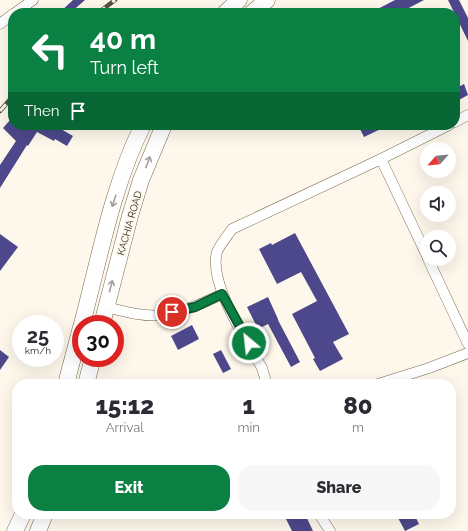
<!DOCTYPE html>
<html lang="en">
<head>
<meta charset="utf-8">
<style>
	body { margin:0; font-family:Raleway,sans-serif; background:#f7f7f7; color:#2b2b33; height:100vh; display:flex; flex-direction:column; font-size:15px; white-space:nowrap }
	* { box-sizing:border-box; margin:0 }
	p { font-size:13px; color:#7c7c81 }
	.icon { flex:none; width:22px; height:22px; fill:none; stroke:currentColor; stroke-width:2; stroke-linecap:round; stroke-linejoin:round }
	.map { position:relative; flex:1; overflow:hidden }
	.side { position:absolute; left:12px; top:379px; width:444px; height:140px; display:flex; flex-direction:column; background:#fff; border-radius:16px; box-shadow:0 4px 16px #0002 }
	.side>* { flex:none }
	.hud { position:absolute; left:8px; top:8px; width:452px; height:122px; border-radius:16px; box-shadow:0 4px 16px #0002; background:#0b8043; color:#fff; overflow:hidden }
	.needle { width:26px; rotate:243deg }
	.buttons { position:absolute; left:420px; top:142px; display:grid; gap:8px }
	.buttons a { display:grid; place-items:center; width:36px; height:36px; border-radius:50%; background:#fff; box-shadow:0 4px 16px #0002; font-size:20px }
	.speed { position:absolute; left:12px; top:315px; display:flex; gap:8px; font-size:20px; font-weight:700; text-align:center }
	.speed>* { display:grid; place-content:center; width:52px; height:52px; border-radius:50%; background:#fff; box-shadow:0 4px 16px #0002; line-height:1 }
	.speed small { font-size:10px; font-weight:400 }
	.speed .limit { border:6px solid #d22; background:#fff; color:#111 }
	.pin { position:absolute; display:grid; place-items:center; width:34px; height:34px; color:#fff; margin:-17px; border:2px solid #fff; border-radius:50%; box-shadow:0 1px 4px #0007 }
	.me { position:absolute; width:44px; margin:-22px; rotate:332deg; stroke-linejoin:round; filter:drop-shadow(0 0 3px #0008) }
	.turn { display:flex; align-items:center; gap:14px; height:84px; padding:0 16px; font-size:18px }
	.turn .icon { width:52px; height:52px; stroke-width:2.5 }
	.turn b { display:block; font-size:28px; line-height:34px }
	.then { display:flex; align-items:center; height:38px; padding:0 16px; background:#0003; gap:8px; font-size:15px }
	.eta { display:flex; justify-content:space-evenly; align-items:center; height:68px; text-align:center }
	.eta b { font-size:24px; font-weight:800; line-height:28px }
	.action { display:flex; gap:8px; margin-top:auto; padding:8px 16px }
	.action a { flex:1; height:46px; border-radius:16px; background:#0b8043; color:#fff; font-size:16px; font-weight:800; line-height:46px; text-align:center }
	.action a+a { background:#f7f7f7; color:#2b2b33 }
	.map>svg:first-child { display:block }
	.building { fill:#4d488b }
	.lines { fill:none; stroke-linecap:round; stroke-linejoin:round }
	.minor-casing { stroke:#796b50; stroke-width:11 }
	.primary-casing { stroke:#796b50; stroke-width:17 }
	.minor { stroke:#fff; stroke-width:10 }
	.primary { stroke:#fff; stroke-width:16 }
	.rail-casing { stroke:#575145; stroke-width:4.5 }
	.rail { stroke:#fef8ec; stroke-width:3; stroke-dasharray:9; stroke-linecap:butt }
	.oneway { stroke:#a3a09b }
	.route-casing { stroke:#07532c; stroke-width:10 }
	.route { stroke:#0b8043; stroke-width:7 }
	.labels { text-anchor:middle; stroke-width:4; stroke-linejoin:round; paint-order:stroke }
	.street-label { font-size:10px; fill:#322c20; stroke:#fef8ec }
</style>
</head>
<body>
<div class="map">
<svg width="468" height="531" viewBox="0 0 468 531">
	<rect width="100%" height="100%" fill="#fef8ec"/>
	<g class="building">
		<polygon points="73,0 85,0 70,13 59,13"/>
		<polygon points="395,0 424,0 399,13 370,13"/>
		<polygon points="448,0 459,0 468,18 468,41"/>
		<polygon points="464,84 468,95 455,102 455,89"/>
		<polygon points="11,119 13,121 13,125 54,125 73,136 67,146 55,139 54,141 37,132 28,146 27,145 0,188 0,165 16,141 3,128"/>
		<polygon points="358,125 389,125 364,137"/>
		<polygon points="295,233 349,334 333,342 343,359 320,371 313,359 315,358 292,314 317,301 301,272 277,284 259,249 271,243 272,245"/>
		<polygon points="0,234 18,247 0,271"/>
		<polygon points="268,297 278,319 278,320 300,362 291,367 268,324 258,329 247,307"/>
		<polygon points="192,325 199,339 178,350 171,336"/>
		<polygon points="0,350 9,357 0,370"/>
		<polygon points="221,350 231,369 223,373 213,354"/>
		<polygon points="296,514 305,514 313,531 292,531 286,519"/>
		<polygon points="396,514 414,514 419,524 405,531"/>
	</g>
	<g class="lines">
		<defs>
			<g id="minor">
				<polyline points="15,13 33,0"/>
				<polyline points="0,24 13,14"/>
				<polyline points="455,122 468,115"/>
				<polyline points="381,159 427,256"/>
				<polyline points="428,259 468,344"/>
				<path d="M106,307C123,311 143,317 161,315C182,313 203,303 222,294"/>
				<path d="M264,384L265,378L262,368C247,341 208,283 217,252C219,246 228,235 232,229L381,159L449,125"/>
				<polyline points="378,384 429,368 468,353"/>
				<polyline points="319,514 330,531"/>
			</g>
			<g id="primary">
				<polyline points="225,13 239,0"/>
				<polyline points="252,13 267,0"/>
				<path d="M82,324C99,260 113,184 143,125"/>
				<polyline points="102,324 130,216 141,180 164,125"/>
				<polyline points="66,384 81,327"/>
				<polyline points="86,384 93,358"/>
				<polyline points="15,531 23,514"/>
				<polyline points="38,531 45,514"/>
			</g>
		</defs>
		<use href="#minor" class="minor-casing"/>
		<use href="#primary" class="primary-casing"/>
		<use href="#minor" class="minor"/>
		<use href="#primary" class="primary"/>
		<defs>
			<g id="rail">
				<polyline points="98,13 115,0"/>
				<polyline points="0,111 13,96"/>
			</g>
		</defs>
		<use href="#rail" class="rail-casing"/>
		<use href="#rail" class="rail"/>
	</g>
	<defs><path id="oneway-shaft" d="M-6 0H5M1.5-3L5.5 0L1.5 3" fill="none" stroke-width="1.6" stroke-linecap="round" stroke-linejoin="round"/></defs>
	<g class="oneway">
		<use href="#oneway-shaft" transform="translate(148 162) rotate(-69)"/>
		<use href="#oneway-shaft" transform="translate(114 201) rotate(108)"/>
		<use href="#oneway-shaft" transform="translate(111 286) rotate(-75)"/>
	</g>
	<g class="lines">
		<defs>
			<polyline id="route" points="172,312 195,307 222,294 249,343"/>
		</defs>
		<use href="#route" class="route-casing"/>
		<use href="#route" class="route"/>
	</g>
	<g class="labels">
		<g class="street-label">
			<text transform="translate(129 223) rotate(-74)" y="4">KACHIA ROAD</text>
		</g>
	</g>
</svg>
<div class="buttons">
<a><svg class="needle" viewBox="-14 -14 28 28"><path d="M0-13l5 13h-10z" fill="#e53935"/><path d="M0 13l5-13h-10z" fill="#7c7c81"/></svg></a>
<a><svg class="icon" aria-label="sound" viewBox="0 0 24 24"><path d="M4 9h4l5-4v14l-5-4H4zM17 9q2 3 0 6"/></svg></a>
<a><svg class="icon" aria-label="search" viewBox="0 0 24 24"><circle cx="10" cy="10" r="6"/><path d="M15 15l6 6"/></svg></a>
</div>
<div class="speed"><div>25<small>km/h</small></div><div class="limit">30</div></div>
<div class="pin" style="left:172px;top:312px;background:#d93025"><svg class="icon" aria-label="arrive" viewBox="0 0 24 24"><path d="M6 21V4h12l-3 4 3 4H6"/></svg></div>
<svg class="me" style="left:249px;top:343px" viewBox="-20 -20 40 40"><circle r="17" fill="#0b8043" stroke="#fff" stroke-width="3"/><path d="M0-11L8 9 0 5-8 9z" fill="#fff"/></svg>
<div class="hud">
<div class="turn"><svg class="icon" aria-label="left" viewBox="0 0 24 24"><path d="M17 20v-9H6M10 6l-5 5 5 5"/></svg><div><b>40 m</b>Turn left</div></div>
<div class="then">Then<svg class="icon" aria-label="arrive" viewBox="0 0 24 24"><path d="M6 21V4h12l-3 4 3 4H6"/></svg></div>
</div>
<section class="side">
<div class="eta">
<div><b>15:12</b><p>Arrival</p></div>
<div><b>1</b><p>min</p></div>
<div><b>80</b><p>m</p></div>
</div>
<div class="action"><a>Exit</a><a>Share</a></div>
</section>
</div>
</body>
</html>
